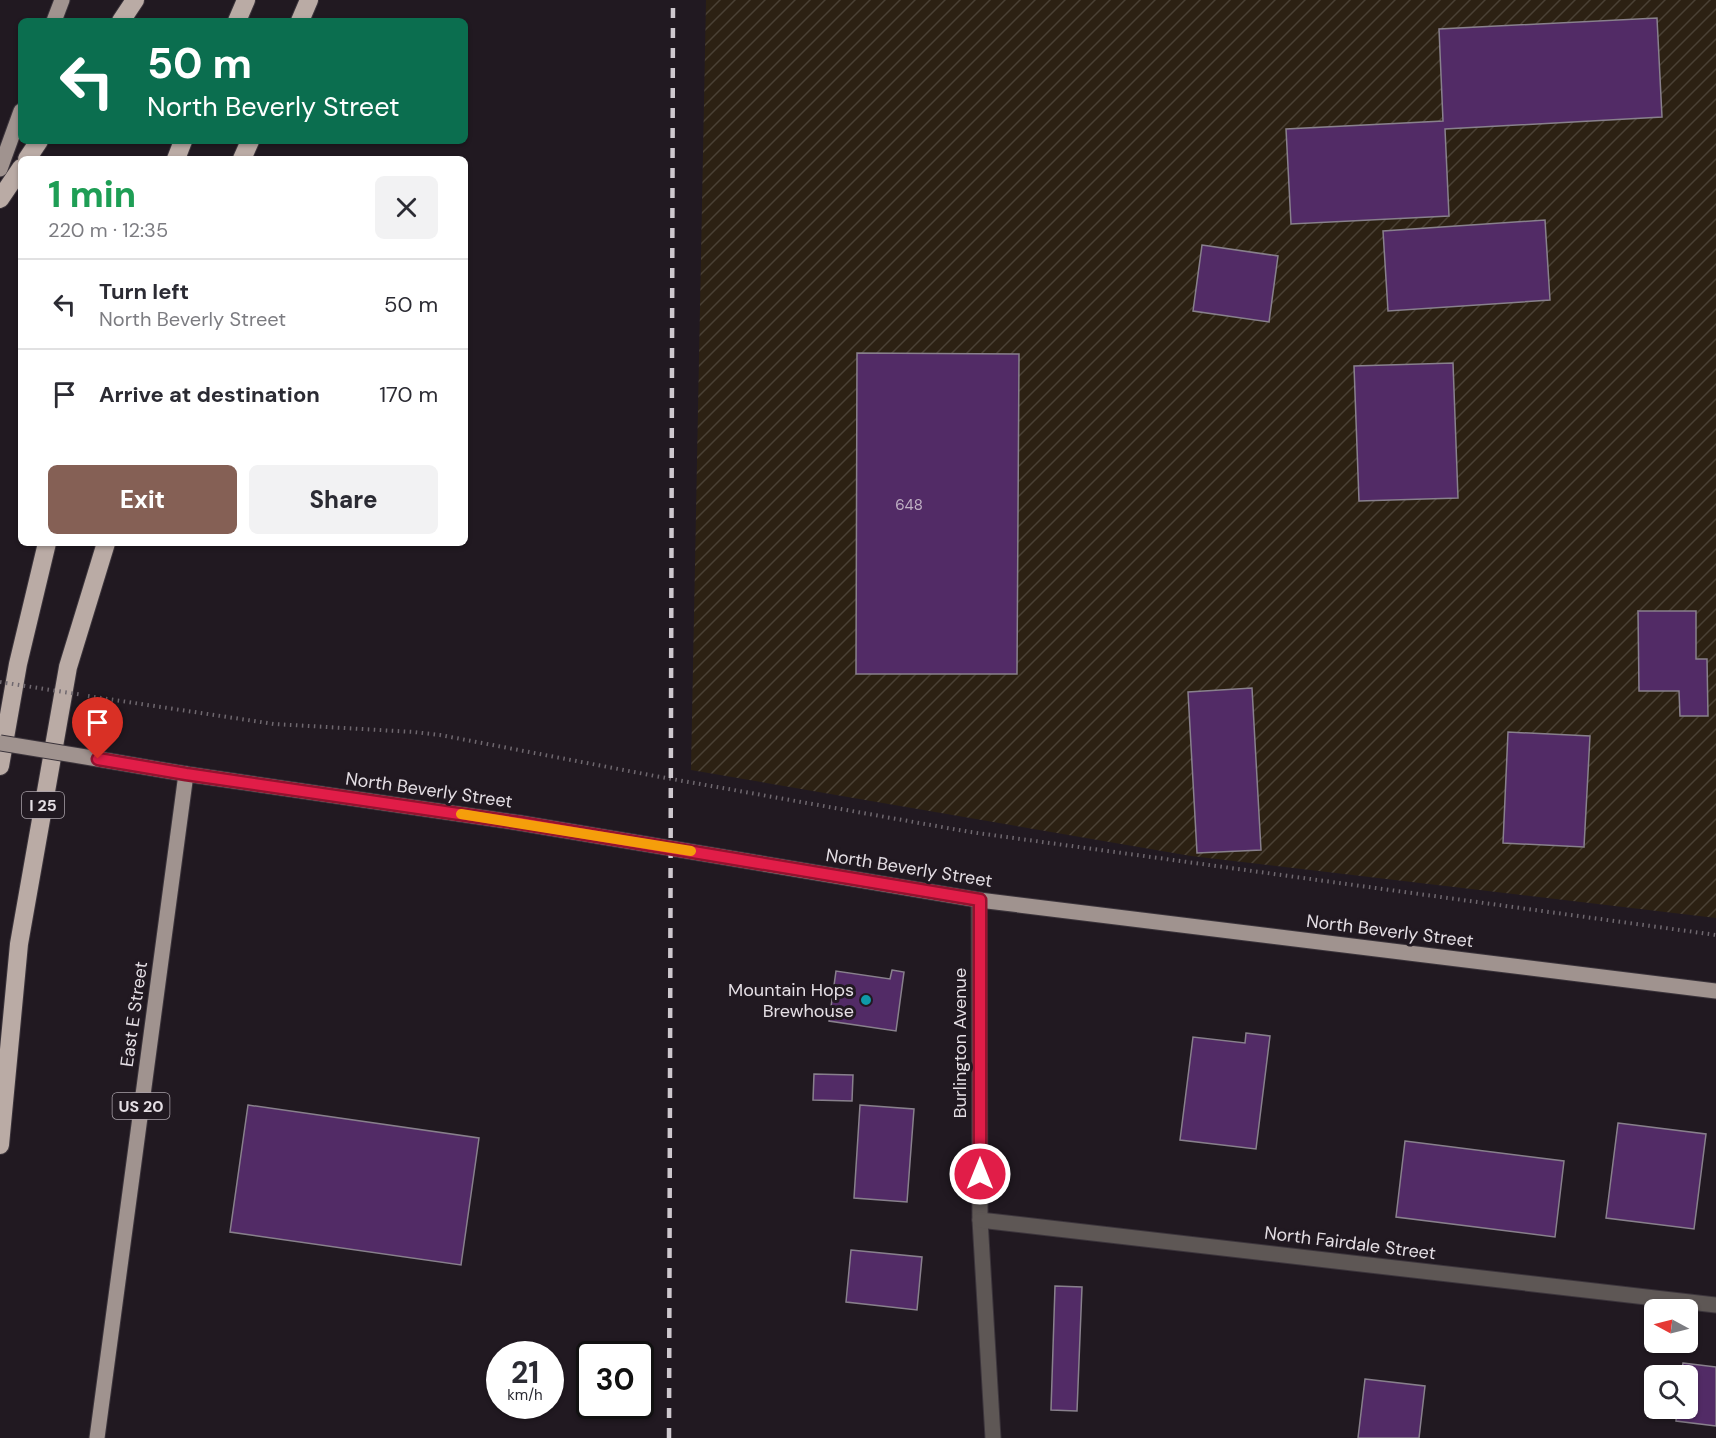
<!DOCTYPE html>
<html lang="en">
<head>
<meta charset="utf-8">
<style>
	body { margin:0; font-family:"DM Sans",sans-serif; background:#f2f2f3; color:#2b2b33; height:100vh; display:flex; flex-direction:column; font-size:22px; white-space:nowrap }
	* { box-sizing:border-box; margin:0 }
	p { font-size:20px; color:#7c7c81 }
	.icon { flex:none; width:33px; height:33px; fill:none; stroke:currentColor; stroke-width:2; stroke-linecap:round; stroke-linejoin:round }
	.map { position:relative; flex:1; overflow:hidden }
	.side { position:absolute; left:18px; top:156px; width:450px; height:390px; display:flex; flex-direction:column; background:#fff; border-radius:9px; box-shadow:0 2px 4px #0004 }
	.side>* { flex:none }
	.banner { position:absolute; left:18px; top:18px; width:450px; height:126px; border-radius:9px; box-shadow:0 2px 4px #0004; background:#0b6e4f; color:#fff; overflow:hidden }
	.needle { width:39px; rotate:277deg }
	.tools { position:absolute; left:1644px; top:1299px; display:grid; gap:12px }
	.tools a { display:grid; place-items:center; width:54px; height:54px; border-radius:9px; background:#fff; box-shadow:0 2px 4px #0004; font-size:30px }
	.speed { position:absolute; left:486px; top:1341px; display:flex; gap:12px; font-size:30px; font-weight:700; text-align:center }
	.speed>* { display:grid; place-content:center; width:78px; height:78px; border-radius:50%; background:#fff; box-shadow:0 2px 4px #0004; line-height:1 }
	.speed small { font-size:15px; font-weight:400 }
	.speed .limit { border:3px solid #111; border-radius:9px; background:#fff; color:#111 }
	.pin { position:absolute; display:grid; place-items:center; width:51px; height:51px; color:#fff; margin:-62px -26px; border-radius:50% 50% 50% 0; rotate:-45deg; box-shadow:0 0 6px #0007 }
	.pin .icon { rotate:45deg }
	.me { position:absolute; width:66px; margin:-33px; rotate:0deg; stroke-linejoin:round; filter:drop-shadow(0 0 4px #0008) }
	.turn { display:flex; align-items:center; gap:21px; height:126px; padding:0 30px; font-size:27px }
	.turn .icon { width:78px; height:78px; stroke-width:2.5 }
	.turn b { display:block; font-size:42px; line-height:51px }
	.round { display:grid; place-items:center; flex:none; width:63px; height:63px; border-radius:9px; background:#f2f2f3 }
	.headline { display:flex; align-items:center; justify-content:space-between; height:102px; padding:0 30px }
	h1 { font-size:36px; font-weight:800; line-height:45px; color:#1e9e55 }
	.primary-button { display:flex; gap:12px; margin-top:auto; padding:12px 30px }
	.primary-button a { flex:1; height:69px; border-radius:9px; background:#856055; color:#fff; font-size:24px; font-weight:800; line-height:69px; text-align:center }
	.primary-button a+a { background:#f2f2f3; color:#2b2b33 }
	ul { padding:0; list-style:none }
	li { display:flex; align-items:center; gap:18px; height:90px; padding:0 30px; border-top:2px solid #e1e1e2 }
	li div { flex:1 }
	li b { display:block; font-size:22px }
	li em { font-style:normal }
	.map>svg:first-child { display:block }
	.industrial { fill:url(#industrial-furrows) }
	.building { fill:#522b66; stroke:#88808c; stroke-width:1.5 }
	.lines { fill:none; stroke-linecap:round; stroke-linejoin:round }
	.minor-casing { stroke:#3c353c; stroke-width:17 }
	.major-casing { stroke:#3c353c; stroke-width:17 }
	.highway-casing { stroke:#3c353c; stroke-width:20 }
	.path { stroke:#6f686f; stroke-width:4; stroke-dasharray:1.5 4.5; stroke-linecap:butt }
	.minor { stroke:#5e5755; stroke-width:15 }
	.major { stroke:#a0938f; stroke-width:15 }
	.highway { stroke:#baaba5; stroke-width:18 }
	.rail { stroke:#cec8ce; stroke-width:4.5; stroke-dasharray:10 10; stroke-linecap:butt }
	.major-bridge-casing { stroke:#3c353c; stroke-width:17; stroke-linecap:butt }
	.path-bridge { stroke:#6f686f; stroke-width:4; stroke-dasharray:1.5 4.5; stroke-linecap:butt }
	.major-bridge { stroke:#a0938f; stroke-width:15 }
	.route-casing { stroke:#92132f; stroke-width:15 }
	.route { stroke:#e11d48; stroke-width:10 }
	.slow { stroke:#f59e0b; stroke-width:10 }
	.culture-dot { fill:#0f9aa8; stroke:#211921; stroke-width:2 }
	.labels { text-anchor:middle; stroke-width:6; stroke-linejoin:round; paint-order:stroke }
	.number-label { font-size:15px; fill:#c0b1c4 }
	.shield { fill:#211921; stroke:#aaa3aa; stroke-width:1.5 }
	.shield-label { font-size:16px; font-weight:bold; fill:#e4dee4 }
	.street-label { font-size:18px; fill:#e4dee4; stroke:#211921 }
	.poi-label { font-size:18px; fill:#e4dee4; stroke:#211921; text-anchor:end }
</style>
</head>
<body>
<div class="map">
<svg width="1716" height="1438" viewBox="0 0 1716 1438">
	<defs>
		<pattern id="industrial-furrows" width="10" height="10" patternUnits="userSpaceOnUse" patternTransform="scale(1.5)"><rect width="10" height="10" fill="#2c2113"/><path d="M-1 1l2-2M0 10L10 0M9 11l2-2" fill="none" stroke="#4a4135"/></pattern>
	</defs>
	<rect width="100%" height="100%" fill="#211921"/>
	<polygon class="industrial" points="706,0 1716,0 1716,918 1191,856 691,770"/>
	<g class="building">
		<polygon points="1657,18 1662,117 1445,129 1449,216 1291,224 1286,129 1443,121 1439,29"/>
		<polygon points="1545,220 1550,300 1388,311 1383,231"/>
		<polygon points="1202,245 1278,256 1269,322 1193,311"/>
		<polygon points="857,353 1019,354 1017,674 856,674"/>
		<polygon points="1453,363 1458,498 1359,501 1354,366"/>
		<polygon points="1638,611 1696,611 1696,659 1707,659 1708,716 1680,716 1679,691 1639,691"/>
		<polygon points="1252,688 1261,850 1197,853 1188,692"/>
		<polygon points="1508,732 1590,736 1584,847 1503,843"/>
		<polygon points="892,970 904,972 896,1031 829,1021 836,971 890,979"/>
		<polygon points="1246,1033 1270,1036 1256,1149 1180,1140 1193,1037 1245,1043"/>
		<polygon points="814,1074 853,1075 852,1101 813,1100"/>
		<polygon points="248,1105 479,1138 461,1265 230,1232"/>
		<polygon points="860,1105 914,1109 907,1202 854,1198"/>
		<polygon points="1618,1123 1706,1134 1694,1229 1606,1218"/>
		<polygon points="1405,1141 1564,1161 1555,1237 1396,1217"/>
		<polygon points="851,1250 922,1257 917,1310 846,1302"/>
		<polygon points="1055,1286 1082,1287 1077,1411 1051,1410"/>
		<polygon points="1683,1363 1716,1367 1716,1426 1676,1421 1677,1408 1688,1408 1688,1376 1681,1376"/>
		<polygon points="1365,1379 1425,1386 1419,1438 1358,1438"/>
	</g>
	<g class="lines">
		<defs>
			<g id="minor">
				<polyline points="979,900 980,1220 993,1438"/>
				<polyline points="980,1220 1716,1305"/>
			</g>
			<g id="major">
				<polyline points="54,21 62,0"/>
				<polyline points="0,169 21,111"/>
				<polyline points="98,759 186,774 520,823 979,900 1716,991"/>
				<polyline points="97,1438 186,774"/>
			</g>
			<g id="highway">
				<polyline points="121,21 135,0"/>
				<polyline points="237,21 246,0"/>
				<polyline points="300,21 309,0"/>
				<polyline points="27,159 39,141"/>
				<polyline points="176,159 183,141"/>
				<polyline points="242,159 250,141"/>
				<polyline points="0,199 21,168"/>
				<polyline points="0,766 18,664 47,543"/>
				<polyline points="0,1145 19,944 68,667 106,543"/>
			</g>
		</defs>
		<use href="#minor" class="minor-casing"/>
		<use href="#major" class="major-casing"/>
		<use href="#highway" class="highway-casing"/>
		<polyline class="path" points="88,696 274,724 414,732 440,735 655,776 970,832 1716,935"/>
		<use href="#minor" class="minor"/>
		<use href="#major" class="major"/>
		<use href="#highway" class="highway"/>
		<polyline class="rail" points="669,1438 673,0"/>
		<defs>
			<polyline id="major-bridge" points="0,743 98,759"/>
		</defs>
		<use href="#major-bridge" class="major-bridge-casing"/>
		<polyline class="path-bridge" points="0,682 83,695"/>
		<use href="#major-bridge" class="major-bridge"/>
	</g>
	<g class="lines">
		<defs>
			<polyline id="route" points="98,759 186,774 520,823 980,900 980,1174"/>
		</defs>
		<use href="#route" class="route-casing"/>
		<use href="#route" class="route"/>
		<polyline class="slow" points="461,814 691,851"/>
	</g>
	<circle class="culture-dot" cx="866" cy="1000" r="6"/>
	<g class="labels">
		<g class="number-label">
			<text x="909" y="510">648</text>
		</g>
		<g class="shield">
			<rect x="22" y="792" width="42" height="26" rx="4.5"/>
			<rect x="112.5" y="1093" width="57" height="26" rx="4.5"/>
		</g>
		<g class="shield-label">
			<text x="43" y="811">I 25</text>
			<text x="141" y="1112">US 20</text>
		</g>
		<g class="street-label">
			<text transform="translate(429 790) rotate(8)" y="6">North Beverly Street</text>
			<text transform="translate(909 868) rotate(9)" y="6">North Beverly Street</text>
			<text transform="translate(1390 931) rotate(7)" y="6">North Beverly Street</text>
			<text transform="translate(134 1014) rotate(-82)" y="6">East E Street</text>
			<text transform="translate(960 1043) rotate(-90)" y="6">Burlington Avenue</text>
			<text transform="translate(1350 1243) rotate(7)" y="6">North Fairdale Street</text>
		</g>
		<g class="poi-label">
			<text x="854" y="996">Mountain Hops<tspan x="854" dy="21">Brewhouse</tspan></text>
		</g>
	</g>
</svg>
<div class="tools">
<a><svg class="needle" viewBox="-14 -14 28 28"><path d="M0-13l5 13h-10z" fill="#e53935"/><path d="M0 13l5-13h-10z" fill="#7c7c81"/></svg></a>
<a><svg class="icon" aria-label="search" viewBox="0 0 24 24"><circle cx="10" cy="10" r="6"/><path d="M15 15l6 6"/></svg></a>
</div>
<div class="speed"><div>21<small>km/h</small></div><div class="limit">30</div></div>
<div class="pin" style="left:98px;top:759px;background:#d93025"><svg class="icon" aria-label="arrive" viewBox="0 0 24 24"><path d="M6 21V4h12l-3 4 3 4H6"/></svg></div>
<svg class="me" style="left:980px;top:1174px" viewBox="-20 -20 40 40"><circle r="17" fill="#e11d48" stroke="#fff" stroke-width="3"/><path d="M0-11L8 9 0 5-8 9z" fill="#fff"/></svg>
<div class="banner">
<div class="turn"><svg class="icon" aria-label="left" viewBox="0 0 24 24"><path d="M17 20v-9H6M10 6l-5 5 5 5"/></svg><div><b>50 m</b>North Beverly Street</div></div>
</div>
<section class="side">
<div class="headline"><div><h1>1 min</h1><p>220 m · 12:35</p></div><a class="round"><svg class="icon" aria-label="close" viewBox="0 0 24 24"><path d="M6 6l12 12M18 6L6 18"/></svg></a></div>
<ul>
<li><svg class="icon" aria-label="left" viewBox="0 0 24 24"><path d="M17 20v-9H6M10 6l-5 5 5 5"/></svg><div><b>Turn left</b><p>North Beverly Street</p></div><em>50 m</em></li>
<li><svg class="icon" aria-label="arrive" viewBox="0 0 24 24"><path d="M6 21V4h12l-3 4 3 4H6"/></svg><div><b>Arrive at destination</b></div><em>170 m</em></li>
</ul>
<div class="primary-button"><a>Exit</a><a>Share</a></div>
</section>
</div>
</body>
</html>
